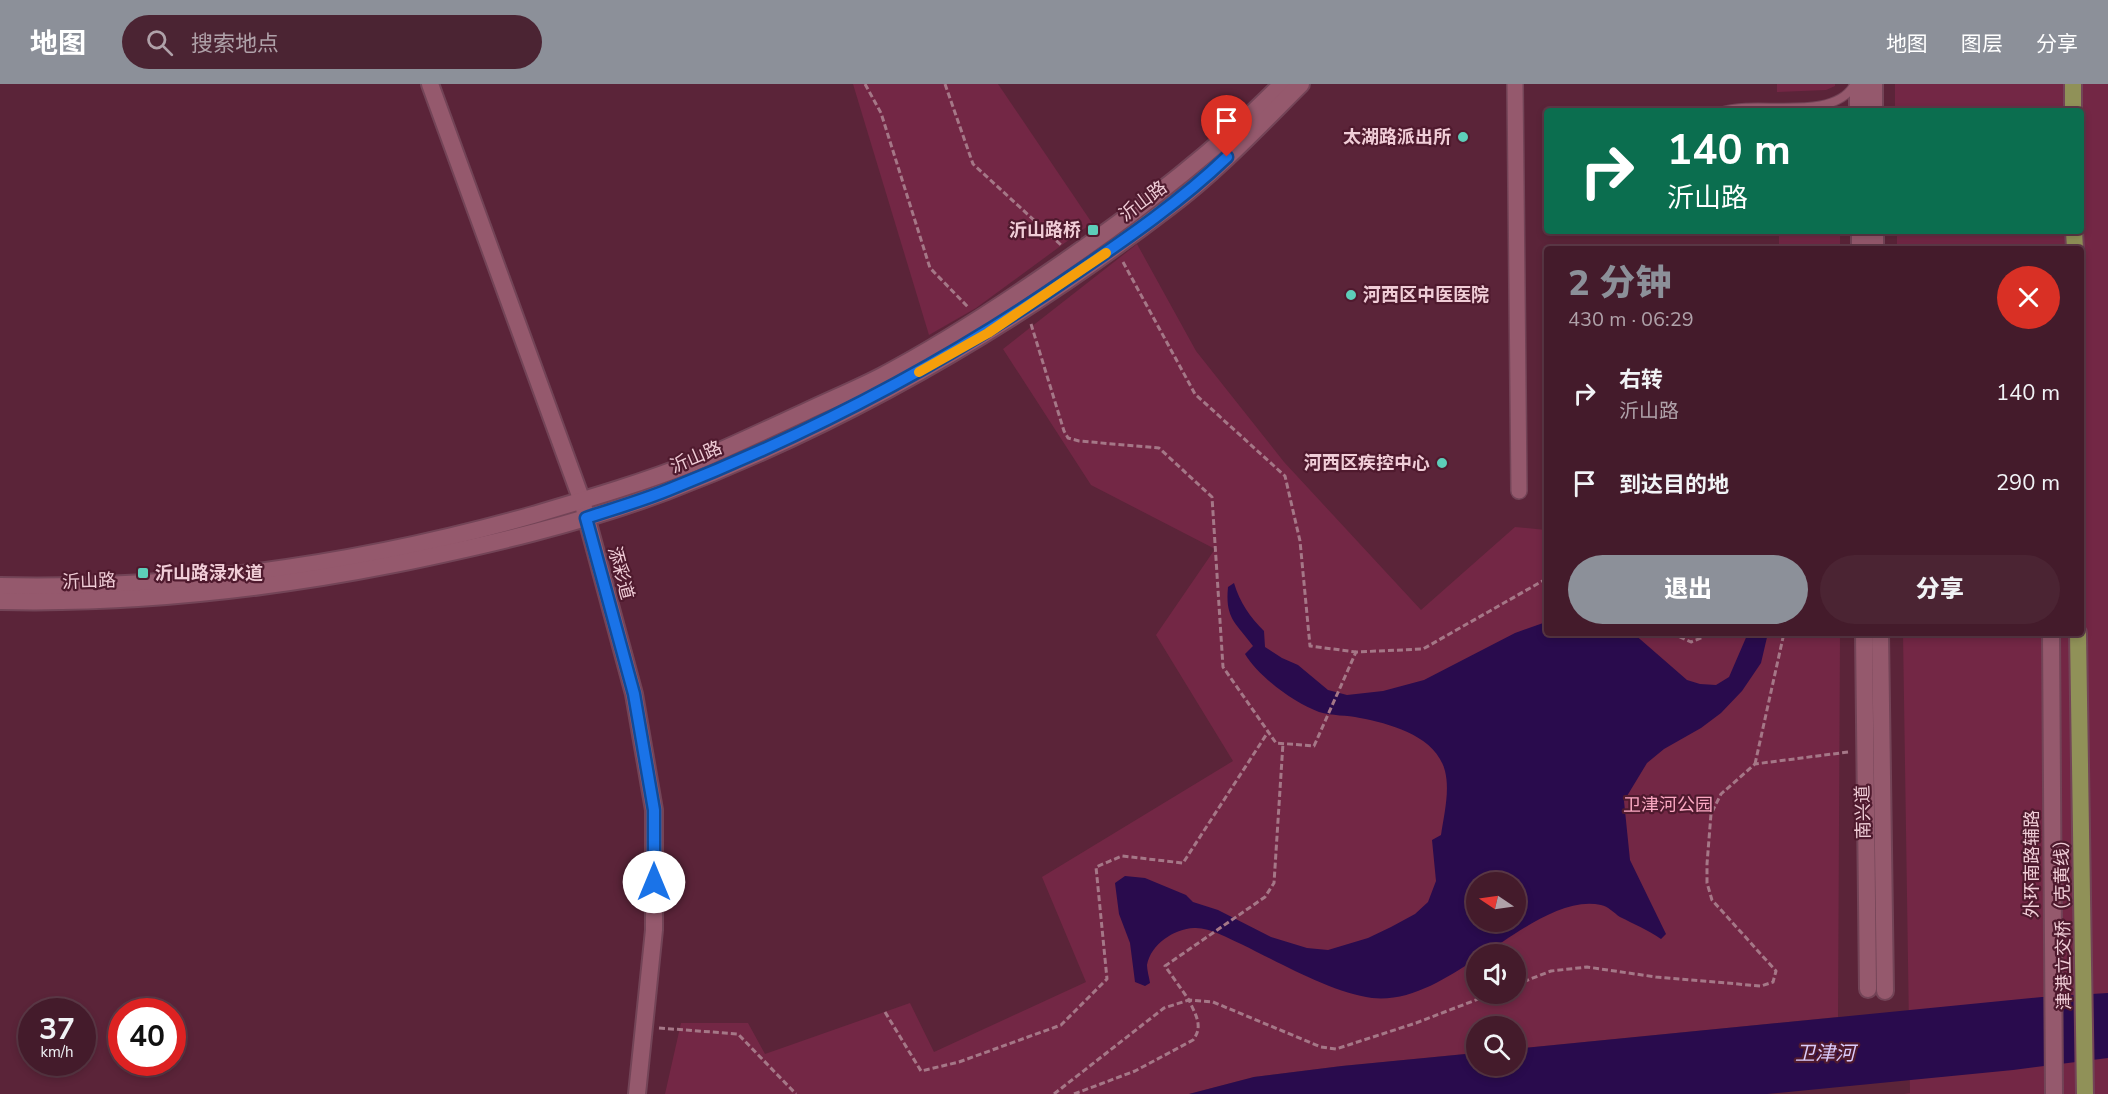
<!DOCTYPE html>
<html lang="zh">
<head>
<meta charset="utf-8">
<style>
	body { margin:0; font-family:"Nunito Sans","Noto Sans SC",sans-serif; background:#4b2433; color:#f1f3f6; height:100vh; display:flex; flex-direction:column; font-size:22px; white-space:nowrap }
	* { box-sizing:border-box; margin:0 }
	p { font-size:20px; color:#afa1a9 }
	.icon { flex:none; width:33px; height:33px; fill:none; stroke:currentColor; stroke-width:2; stroke-linecap:round; stroke-linejoin:round }
	.map { position:relative; flex:1; overflow:hidden }
	.panel { position:absolute; left:1544px; top:162px; width:540px; height:390px; display:flex; flex-direction:column; background:#441b2b; border-radius:6px; box-shadow:0 3px 9px #0003,0 0 0 2px #5c3947 }
	.panel>* { flex:none }
	.hud { position:absolute; left:1544px; top:24px; width:540px; height:126px; border-radius:6px; box-shadow:0 3px 9px #0003,0 0 0 2px #5c3947; background:#0b6e4f; color:#fff; overflow:hidden }
	.needle { width:39px; rotate:283deg }
	.tools { position:absolute; left:1466px; top:788px; display:grid; gap:12px }
	.tools a { display:grid; place-items:center; width:60px; height:60px; border-radius:50%; background:#441b2b; box-shadow:0 3px 9px #0003,0 0 0 2px #5c3947; font-size:30px }
	.speed { position:absolute; left:18px; top:914px; display:flex; gap:12px; font-size:30px; font-weight:700; text-align:center }
	.speed>* { display:grid; place-content:center; width:78px; height:78px; border-radius:50%; background:#441b2b; box-shadow:0 3px 9px #0003,0 0 0 2px #5c3947; line-height:1 }
	.speed small { font-size:15px; font-weight:400 }
	.speed .limit { border:9px solid #d22; background:#fff; color:#111 }
	.pin { position:absolute; display:grid; place-items:center; width:51px; height:51px; color:#fff; margin:-62px -26px; border-radius:50% 50% 50% 0; rotate:-45deg; box-shadow:0 0 6px #0007 }
	.pin .icon { rotate:45deg }
	.me { position:absolute; width:66px; margin:-33px; rotate:0deg; stroke-linejoin:round; filter:drop-shadow(0 0 4px #0008) }
	.turn { display:flex; align-items:center; gap:21px; height:126px; padding:0 24px; font-size:27px }
	.turn .icon { width:78px; height:78px; stroke-width:2.5 }
	.turn b { display:block; font-size:42px; line-height:51px }
	.round { display:grid; place-items:center; flex:none; width:63px; height:63px; border-radius:32px; background:#4b2433 }
	.overview { display:flex; align-items:center; justify-content:space-between; height:102px; padding:0 24px }
	h1 { font-size:36px; font-weight:800; line-height:45px; color:#8c9099 }
	.button { display:flex; gap:12px; margin-top:auto; padding:12px 24px }
	.button a { flex:1; height:69px; border-radius:36px; background:#8c9099; color:#fff; font-size:24px; font-weight:800; line-height:69px; text-align:center }
	.button a+a { background:#4b2433; color:#f1f3f6 }
	ul { padding:0; list-style:none }
	li { display:flex; align-items:center; gap:18px; height:90px; padding:0 24px }
	li div { flex:1 }
	li b { display:block; font-size:22px }
	li em { font-style:normal }
	header { display:flex; align-items:center; gap:36px; box-sizing:border-box; height:84px; padding:0 30px; background:#8c9099; color:#fff }
	header strong { font-size:28px }
	nav { display:flex; gap:33px; margin-inline-start:auto; font-size:21px }
	.search { width:420px; height:54px; background:#4b2433; display:flex; align-items:center; gap:15px; box-sizing:border-box; padding:0 21px; border-radius:33px; color:#afa1a9; font-size:22px }
	.map>svg:first-child { display:block }
	.green { fill:#732745; fill-rule:evenodd }
	.water { fill:#290b4d; fill-rule:evenodd }
	.lines { fill:none; stroke-linecap:round; stroke-linejoin:round }
	.service-casing { stroke:#734457; stroke-width:10 }
	.minor-casing { stroke:#734457; stroke-width:18 }
	.tertiary-casing { stroke:#734457; stroke-width:20 }
	.trunk-casing { stroke:#734457; stroke-width:20 }
	.path { stroke:#a57787; stroke-width:3; stroke-dasharray:6 3; stroke-linecap:butt }
	.service { stroke:#95596d; stroke-width:8 }
	.minor { stroke:#95596d; stroke-width:15 }
	.tertiary { stroke:#95596d; stroke-width:16 }
	.trunk { stroke:#909158; stroke-width:16 }
	.route-casing { stroke:#114b97; stroke-width:15 }
	.route { stroke:#1a73e8; stroke-width:10 }
	.slow { stroke:#f59e0b; stroke-width:10 }
	.poi-dot { fill:#5dceb9; stroke:#4f1a2e; stroke-width:2 }
	.labels { text-anchor:middle; stroke-width:4.5; stroke-linejoin:round; paint-order:stroke }
	.poi-label { font-size:18px; font-weight:bold; fill:#f0cdd7; stroke:#4f1a2e; text-anchor:end }
	.street-label { font-size:18px; fill:#f0cdd7; stroke:#4f1a2e }
	.park-label { font-size:18px; fill:#fba8c2; stroke:#4f1a2e }
	.water-label { font-size:20px; font-style:italic; fill:#dacbfc; stroke:#4f1a2e }
</style>
</head>
<body>
<header>
<strong>地图</strong>
<div class="search"><svg class="icon" aria-label="search" viewBox="0 0 24 24"><circle cx="10" cy="10" r="6"/><path d="M15 15l6 6"/></svg>搜索地点</div>
<nav><a>地图</a><a>图层</a><a>分享</a></nav>
</header>
<div class="map">
<svg width="2108" height="1010" viewBox="0 0 2108 1010">
	<rect width="100%" height="100%" fill="#5b2439"/>
	<g class="green">
		<polygon points="853,0 998,0 1092,139 976,224 929,251"/>
		<polygon points="1777,0 1835,0 1835,2 1826,6 1777,8"/>
		<polygon points="1895,0 2108,0 2108,1010 1904,1010 1910,1009 1903,549 2080,549 2080,165 1897,165 1897,147 2080,147 2080,27 1895,27"/>
		<polygon points="1779,147 1840,147 1840,163 1837,165 1643,165 1643,163 1779,162"/>
		<path d="M1137,160L1196,267L1284,378L1421,526L1515,443L1546,446V549H1840L1838,933L1515,965V942H1476V969L1342,982L1254,993L1189,1010H665L681,939H748L765,970L910,919L934,968L1086,898L1042,793L1233,677L1156,551L1215,465L1091,401L1003,265ZM1476,798H1515V837H1476ZM1476,870H1515V909H1476Z"/>
	</g>
	<g class="water">
		<path d="M1234,499C1240,519 1250,533 1264,547L1265,563L1282,574L1298,581L1328,606L1347,611L1383,607L1424,596L1515,549L1546,538V549H1633L1687,596L1700,600L1716,601L1729,593L1748,549H1768L1761,579L1742,607L1721,629L1701,644L1664,665L1647,679L1624,717L1630,776L1666,850L1661,855C1648,846 1634,840 1620,833C1614,829 1608,822 1601,821C1563,812 1514,851 1484,870H1476V875C1445,895 1410,918 1372,914C1332,909 1278,878 1241,860C1228,854 1209,843 1194,844C1174,845 1151,860 1147,881C1147,886 1149,893 1150,899L1145,902L1135,898L1130,859L1119,830L1115,799L1125,792L1145,794L1186,811L1193,818L1218,826L1271,853L1307,864L1328,866L1368,854L1391,843L1415,830L1428,818L1436,797L1432,756L1441,751C1444,731 1450,707 1445,687C1436,652 1391,640 1360,634C1347,631 1332,632 1319,628C1294,619 1259,593 1245,570L1253,562C1235,538 1225,534 1228,503ZM1476,798H1515V837H1476Z"/>
		<polygon points="2108,909 2108,974 2013,986 1767,1010 1189,1010 1254,993 1342,982 1476,969 1476,981 1515,981 1515,965 2042,913"/>
	</g>
	<g class="lines">
		<defs>
			<path id="service" d="M1723,27C1759,16 1833,38 1854,1"/>
			<polyline id="minor" points="1515,0 1519,407"/>
			<g id="tertiary">
				<polyline points="430,0 582,417 634,610 654,726 654,846 637,1010"/>
				<polyline points="1858,0 1858,27"/>
				<polyline points="1874,0 1874,27"/>
				<polyline points="1860,147 1860,165"/>
				<polyline points="1875,147 1875,165"/>
				<path d="M0,502C180,506 360,480 533,431C587,415 642,399 695,378C732,362 768,345 805,328C830,316 857,305 882,292C941,261 996,225 1051,187C1133,131 1212,71 1282,0"/>
				<path d="M0,517C134,520 264,506 395,480C487,461 579,440 667,407C847,338 1016,240 1169,123C1217,87 1259,42 1301,0"/>
				<polyline points="1864,549 1868,905"/>
				<polyline points="1880,549 1885,907"/>
				<polyline points="2051,549 2054,1010"/>
			</g>
			<g id="trunk">
				<polyline points="2073,0 2073,27"/>
				<polyline points="2074,147 2075,165"/>
				<polyline points="2078,549 2085,1010"/>
			</g>
		</defs>
		<use href="#service" class="service-casing"/>
		<use href="#minor" class="minor-casing"/>
		<use href="#tertiary" class="tertiary-casing"/>
		<use href="#trunk" class="trunk-casing"/>
		<g class="path">
			<polyline points="865,0 881,29 930,184 968,223"/>
			<polyline points="945,0 973,80 1061,161"/>
			<polyline points="1123,178 1195,310 1285,392 1300,457 1310,562 1356,568"/>
			<polyline points="1031,240 1064,347 1068,354 1079,357 1159,364 1212,413 1223,583 1276,659 1314,662 1356,568 1423,565 1546,495"/>
			<polyline points="1671,549 1691,558 1713,549"/>
			<polyline points="1755,680 1784,549"/>
			<polyline points="1515,901 1551,887 1587,883 1656,893 1761,902 1773,898 1776,887 1712,816 1707,799 1707,780 1711,730 1721,710 1755,680 1848,668"/>
			<polyline points="885,928 921,987 959,978 1061,941 1107,895 1096,783 1122,772 1183,779 1268,648"/>
			<polyline points="659,944 738,950 796,1010"/>
			<polyline points="1054,1010 1164,924 1189,916 1165,882 1265,813 1274,799 1283,659"/>
			<path d="M1074,1010L1135,987L1193,956C1204,942 1195,930 1189,916L1213,918L1321,963L1336,965L1416,939L1494,909"/>
		</g>
		<use href="#service" class="service"/>
		<use href="#minor" class="minor"/>
		<use href="#tertiary" class="tertiary"/>
		<use href="#trunk" class="trunk"/>
	</g>
	<g class="lines">
		<defs>
			<path id="route" d="M654,798V726L634,610L586,434C613,425 641,417 668,406C812,349 949,277 1076,189C1129,153 1181,117 1227,73"/>
		</defs>
		<use href="#route" class="route-casing"/>
		<use href="#route" class="route"/>
		<polyline class="slow" points="919,288 988,249 1106,169"/>
	</g>
	<g class="poi-dot">
		<circle cx="1463" cy="53" r="6"/>
		<rect x="1087" y="140" width="12" height="12" rx="3"/>
		<circle cx="1351" cy="211" r="6"/>
		<circle cx="1442" cy="379" r="6"/>
		<rect x="137" y="483" width="12" height="12" rx="3"/>
	</g>
	<g class="labels">
		<g class="poi-label">
			<text x="1451" y="59">太湖路派出所</text>
			<text x="1081" y="152">沂山路桥</text>
			<text x="1363" y="217" text-anchor="start">河西区中医医院</text>
			<text x="1430" y="385">河西区疾控中心</text>
			<text x="155" y="495" text-anchor="start">沂山路渌水道</text>
		</g>
		<g class="street-label">
			<text transform="translate(1143 117) rotate(-37)" y="6">沂山路</text>
			<text transform="translate(696 373) rotate(-23)" y="6">沂山路</text>
			<text transform="translate(621 489) rotate(75)" y="6">添彩道</text>
			<text transform="translate(89 497) rotate(-2)" y="6">沂山路</text>
			<text transform="translate(1863 728) rotate(-91)" y="6">南兴道</text>
			<text transform="translate(2032 780) rotate(-90)" y="6">外环南路辅路</text>
			<text transform="translate(2063 836) rotate(-91)" y="6">津港立交桥（克黄线）</text>
		</g>
		<g class="park-label">
			<text x="1668" y="727">卫津河公园</text>
		</g>
		<g class="water-label">
			<text x="1825" y="976">卫津河</text>
		</g>
	</g>
</svg>
<div class="tools">
<a><svg class="needle" viewBox="-14 -14 28 28"><path d="M0-13l5 13h-10z" fill="#e53935"/><path d="M0 13l5-13h-10z" fill="#afa1a9"/></svg></a>
<a><svg class="icon" aria-label="sound" viewBox="0 0 24 24"><path d="M4 9h4l5-4v14l-5-4H4zM17 9q2 3 0 6"/></svg></a>
<a><svg class="icon" aria-label="search" viewBox="0 0 24 24"><circle cx="10" cy="10" r="6"/><path d="M15 15l6 6"/></svg></a>
</div>
<div class="speed"><div>37<small>km/h</small></div><div class="limit">40</div></div>
<div class="pin" style="left:1227px;top:73px;background:#d93025"><svg class="icon" aria-label="arrive" viewBox="0 0 24 24"><path d="M6 21V4h12l-3 4 3 4H6"/></svg></div>
<svg class="me" style="left:654px;top:798px" viewBox="-20 -20 40 40"><circle r="19" fill="#fff"/><path d="M0-13L10 11 0 6-10 11z" fill="#1a73e8"/></svg>
<div class="hud">
<div class="turn"><svg class="icon" aria-label="right" viewBox="0 0 24 24"><path d="M7 20v-9h11M14 6l5 5-5 5"/></svg><div><b>140 m</b>沂山路</div></div>
</div>
<section class="panel">
<div class="overview"><div><h1>2 分钟</h1><p>430 m · 06:29</p></div><a class="round" style="background:#d93025;color:#fff"><svg class="icon" aria-label="close" viewBox="0 0 24 24"><path d="M6 6l12 12M18 6L6 18"/></svg></a></div>
<ul>
<li><svg class="icon" aria-label="right" viewBox="0 0 24 24"><path d="M7 20v-9h11M14 6l5 5-5 5"/></svg><div><b>右转</b><p>沂山路</p></div><em>140 m</em></li>
<li><svg class="icon" aria-label="arrive" viewBox="0 0 24 24"><path d="M6 21V4h12l-3 4 3 4H6"/></svg><div><b>到达目的地</b></div><em>290 m</em></li>
</ul>
<div class="button"><a>退出</a><a>分享</a></div>
</section>
</div>
</body>
</html>
